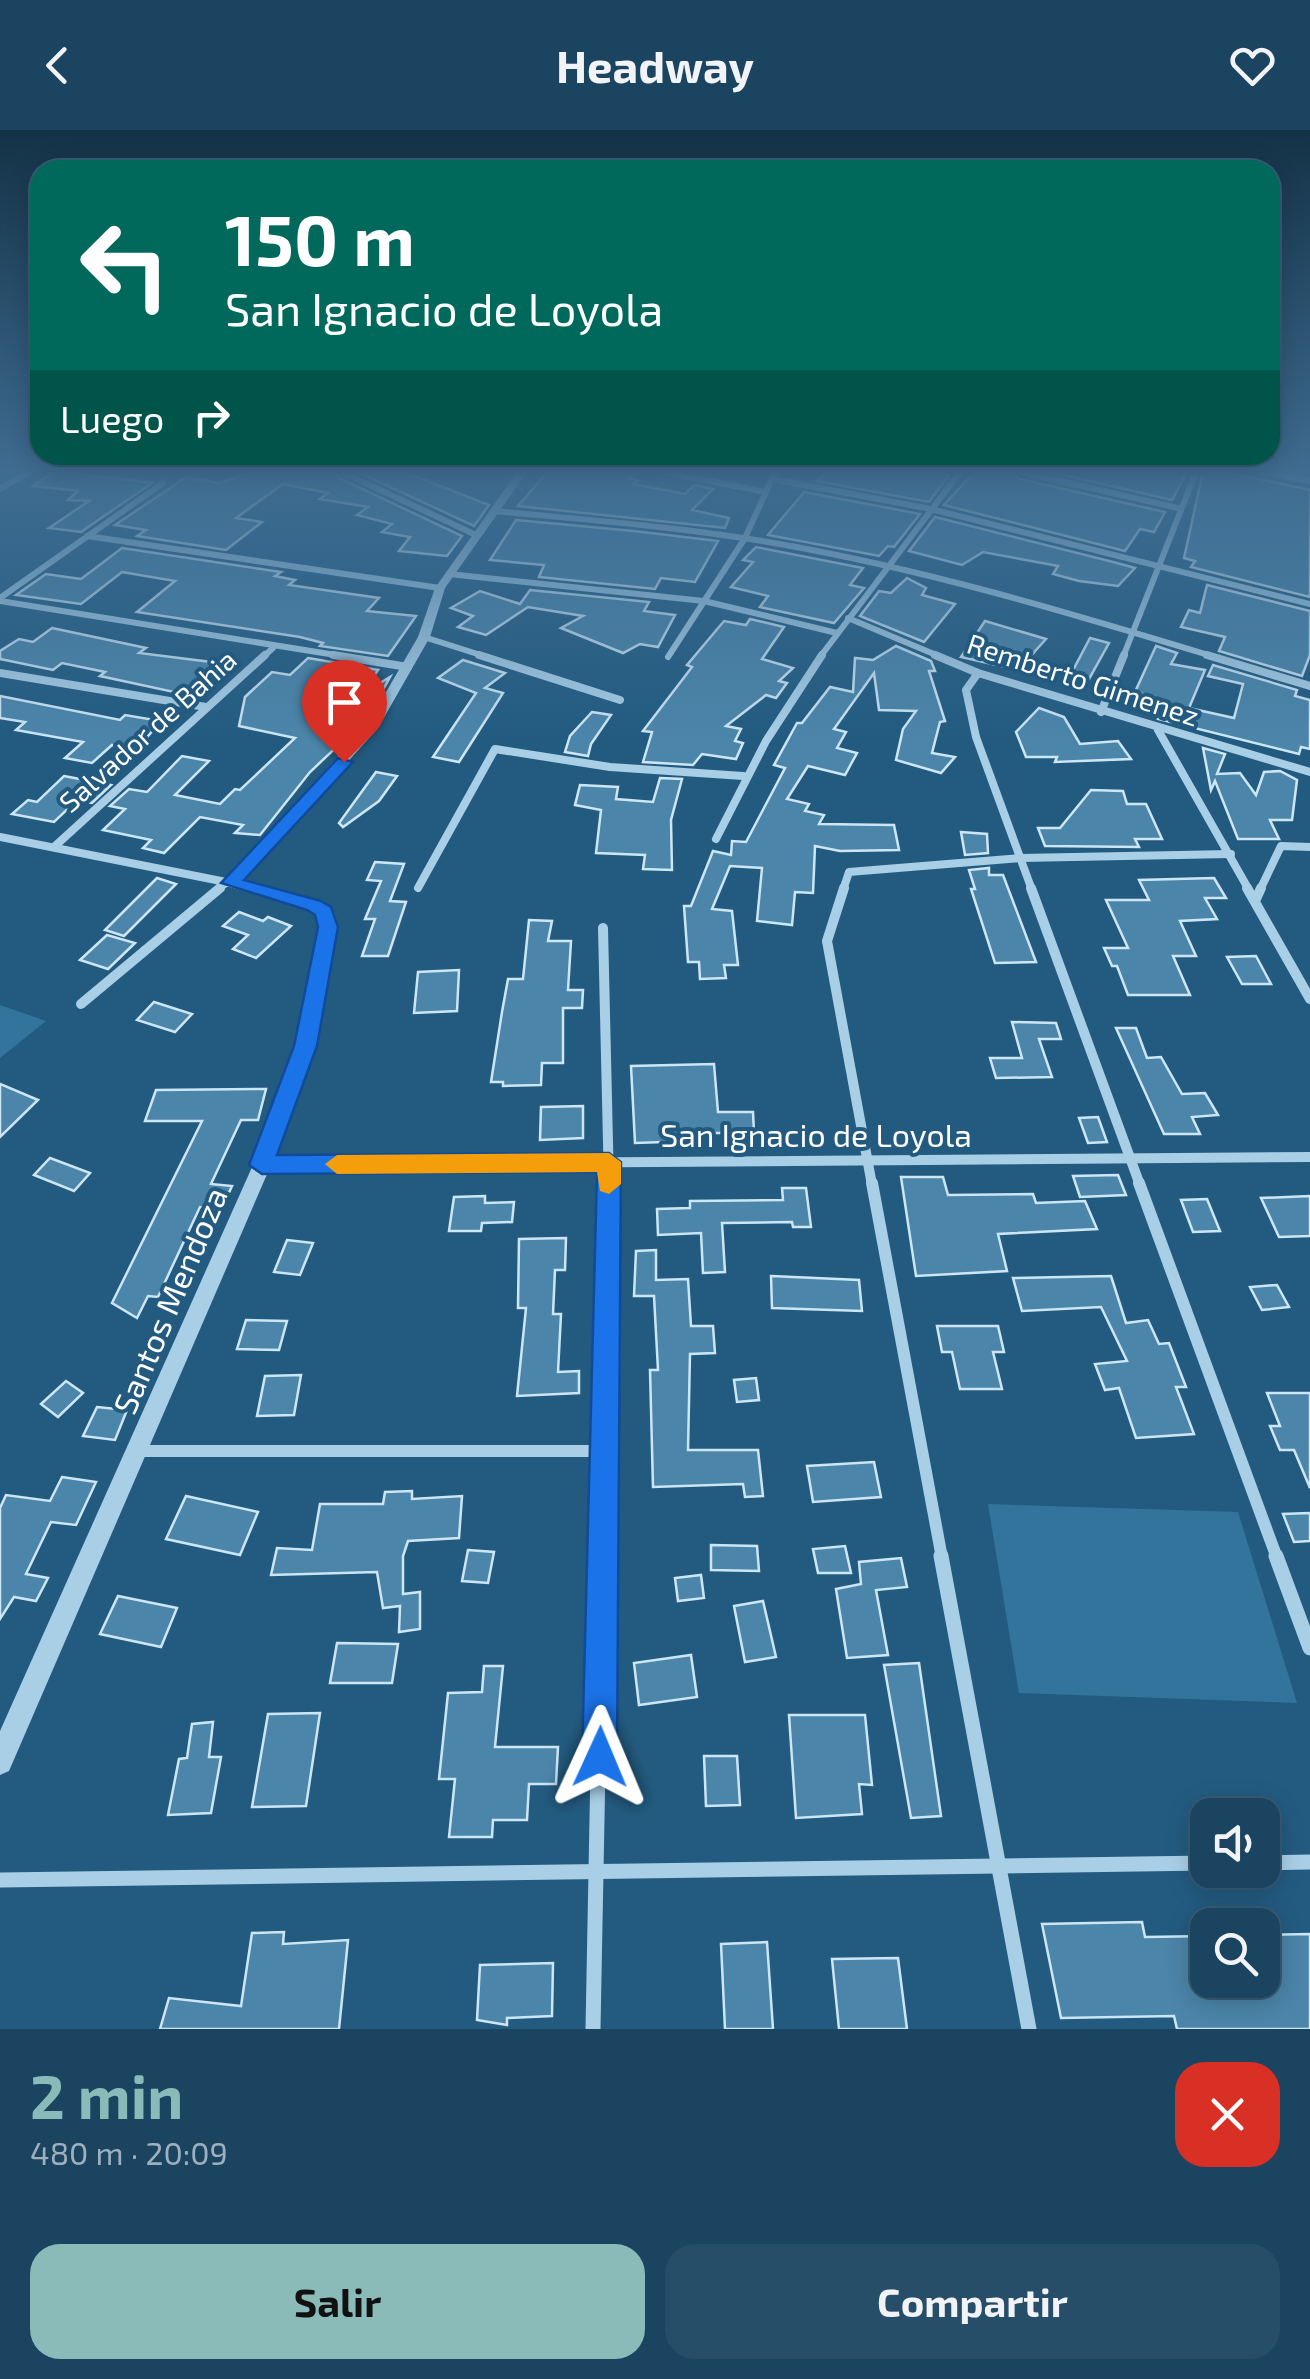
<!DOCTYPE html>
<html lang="es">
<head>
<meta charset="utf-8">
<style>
	body { margin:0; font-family:"Exo 2",sans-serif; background:#274e69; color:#f1f3f6; height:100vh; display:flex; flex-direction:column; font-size:38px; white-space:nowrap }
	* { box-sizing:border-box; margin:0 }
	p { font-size:32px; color:#9fb0bd }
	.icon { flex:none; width:55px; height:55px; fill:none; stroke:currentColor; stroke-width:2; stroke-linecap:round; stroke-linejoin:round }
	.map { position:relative; height:1899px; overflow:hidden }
	.sheet { display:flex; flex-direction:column; background:#1a4460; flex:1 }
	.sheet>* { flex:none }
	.top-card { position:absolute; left:30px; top:30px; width:1250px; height:305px; border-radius:30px; box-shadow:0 5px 25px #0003,0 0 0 2px #385c75; background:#00695c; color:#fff; overflow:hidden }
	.buttons { position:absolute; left:1190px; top:1668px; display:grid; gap:20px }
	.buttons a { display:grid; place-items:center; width:90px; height:90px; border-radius:20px; background:#1a4460; box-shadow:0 5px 25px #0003,0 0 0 2px #385c75; font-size:50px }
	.pin { position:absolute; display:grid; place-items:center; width:85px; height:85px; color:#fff; margin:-102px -42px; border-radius:50% 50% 50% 0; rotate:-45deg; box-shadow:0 0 10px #0007 }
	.pin .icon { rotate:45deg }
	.me { position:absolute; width:110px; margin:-55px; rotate:1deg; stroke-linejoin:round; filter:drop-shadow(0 0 8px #0008) }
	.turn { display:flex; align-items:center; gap:35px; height:210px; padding:0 30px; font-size:45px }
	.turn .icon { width:130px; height:130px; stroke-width:2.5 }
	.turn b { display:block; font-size:70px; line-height:85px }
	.then { display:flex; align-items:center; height:95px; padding:0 30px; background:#0003; gap:20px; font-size:38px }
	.round { display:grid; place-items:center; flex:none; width:105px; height:105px; border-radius:30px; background:#274e69 }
	.headline { display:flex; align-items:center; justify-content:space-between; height:170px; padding:0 30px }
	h1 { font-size:60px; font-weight:700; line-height:75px; color:#8bbbb9 }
	.cta { display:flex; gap:20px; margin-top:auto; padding:20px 30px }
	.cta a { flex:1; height:115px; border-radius:30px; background:#8bbbb9; color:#111; font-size:40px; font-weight:700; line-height:115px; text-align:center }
	.cta a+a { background:#274e69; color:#f1f3f6 }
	header { display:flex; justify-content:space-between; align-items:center; height:130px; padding:0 30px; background:#1a4460; font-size:45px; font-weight:700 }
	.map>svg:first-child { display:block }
	.green { fill:#33749c }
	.building { fill:#4b85a9; stroke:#cde6f5; stroke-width:2.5 }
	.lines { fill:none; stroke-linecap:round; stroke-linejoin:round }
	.minor-far4 { stroke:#a9cfe7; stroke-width:6 }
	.minor-far3 { stroke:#a9cfe7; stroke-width:8 }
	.minor-far2 { stroke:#a9cfe7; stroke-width:10 }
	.minor-far1 { stroke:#a9cfe7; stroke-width:12 }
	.minor { stroke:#a9cfe7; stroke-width:15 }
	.tertiary { fill:#a9cfe7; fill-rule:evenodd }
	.route { fill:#1a73e8; stroke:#114b97; stroke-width:2.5 }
	.slow { fill:#f59e0b }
	.labels { text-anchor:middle; stroke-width:8; stroke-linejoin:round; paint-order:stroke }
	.far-street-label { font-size:28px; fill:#fff; stroke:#235b80 }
	.street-label { font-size:32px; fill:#fff; stroke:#235b80 }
</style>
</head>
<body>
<header><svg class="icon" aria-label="back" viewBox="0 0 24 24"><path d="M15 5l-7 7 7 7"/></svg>Headway<svg class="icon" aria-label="heart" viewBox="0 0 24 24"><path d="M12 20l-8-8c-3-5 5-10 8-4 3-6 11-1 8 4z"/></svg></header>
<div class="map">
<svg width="1310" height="1899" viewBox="0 0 1310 1899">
	<rect width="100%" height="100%" fill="#235b80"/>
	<g class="green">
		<polygon points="0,875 46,891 0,928"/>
		<polygon points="988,1374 1238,1382 1297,1573 1019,1563"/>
	</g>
	<g class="building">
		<polygon points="54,342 64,342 152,353 81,402 49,398 89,371 68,370 78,361 33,356"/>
		<polygon points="250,342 335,342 339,348 462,406 447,426 399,421 410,407 382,402 392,394 357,385 368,377 320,369 328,363 283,354 236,388 262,392 226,420 137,406 146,400 115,395 185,348 220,353"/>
		<polygon points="358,342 407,343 489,375 474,396"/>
		<polygon points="547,342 639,342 628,348 638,351 633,354 685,364 694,355 713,359 692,380 729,388 725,398 518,376"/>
		<polygon points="828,342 932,342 949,345 929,372 817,351"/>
		<polygon points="974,342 1014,342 1019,349 1165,382 1154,402 1140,399 1125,421 944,375"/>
		<polygon points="1051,342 1187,342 1172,370"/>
		<polygon points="1203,342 1226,342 1310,360 1310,467 1191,437 1195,431 1184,428"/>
		<polygon points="804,362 920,384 894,417 888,416 879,426 768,405"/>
		<polygon points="935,387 1117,433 1135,438 1118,456 1079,451 1053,444 1058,436 983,422 962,435 909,421"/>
		<polygon points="516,390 634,401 718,411 695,452 661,448 655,459 539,447 544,435 490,430"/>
		<polygon points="756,417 863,438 850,455 864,458 834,493 760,477 768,466 731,457 753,432 743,430"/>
		<polygon points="122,418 281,442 275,446 295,450 289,455 379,468 367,481 416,486 388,526 320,516 323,513 300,507 137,482 175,451 122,442 81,474 16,465 46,444 81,449"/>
		<polygon points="907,448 926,458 922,465 955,474 924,512 860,486 879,461 891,463"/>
		<polygon points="1207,455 1310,481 1310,525 1302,546 1219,521 1225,507 1181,497 1189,480 1200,483"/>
		<polygon points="530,460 649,472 644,481 675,485 658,517 640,514 623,523 561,498 583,486 528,477 486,505 458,497 473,486 451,478 480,461 520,474"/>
		<polygon points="750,489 784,497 762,529 793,538 779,551 787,553 776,568 766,565 726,596 741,599 735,611 743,613 736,629 702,624 693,635 643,632 652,602 643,601 692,537 687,535 724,491 746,495"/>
		<polygon points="985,491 1046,509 1018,540 961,527"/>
		<polygon points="52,498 146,518 139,523 219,533 183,564 100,546 105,542 62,533 53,540 0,529 0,521 19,509 33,512"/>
		<polygon points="1090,508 1109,513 1089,549 1071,544"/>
		<polygon points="896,516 931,531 935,541 929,541 945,591 940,592 932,623 955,627 941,643 896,630 903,599 916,581 879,580 874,543 834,599 846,602 837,618 857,623 845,645 808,636 787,669 809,674 805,681 824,685 819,694 894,695 899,720 840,721 815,716 813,763 795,762 792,795 757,791 762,738 730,736 712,779 732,781 738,835 724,835 726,848 700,849 699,832 688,832 684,776 691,776 713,721 731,725 732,711 746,712 785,638 774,635 797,593 802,593 830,557 853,562 855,528 873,530"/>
		<polygon points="1156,516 1177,523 1171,534 1205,540 1189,578 1234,588 1243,554 1208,546 1213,535 1297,560 1295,566 1310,570 1310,619 1301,617 1299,624 1158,589 1162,580 1142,576 1146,565 1135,562"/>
		<polygon points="308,528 378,540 362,564 390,547 373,578 357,591 363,592 310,642 260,705 235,703 243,695 200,687 164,723 143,718 151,710 103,700 125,679 110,676 129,659 147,662 182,626 209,631 175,665 220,674 235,659 240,660 295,608 239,596 245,567 272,542 290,545"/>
		<polygon points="463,530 505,543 485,558 503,563 459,632 433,627 476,563 438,548"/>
		<polygon points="0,566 120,590 125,585 161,591 135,621 112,615 92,633 65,628 83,612 16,600 25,592 0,588"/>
		<polygon points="1039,578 1064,587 1080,614 1118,611 1131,629 1055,632 1057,627 1026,627 1016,602"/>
		<polygon points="592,582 611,585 591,614 588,626 565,622 570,606"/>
		<polygon points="1203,618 1225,624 1217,644 1240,643 1256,665 1264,642 1280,641 1297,650 1292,690 1270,690 1279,709 1238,709 1215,651 1211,660"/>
		<polygon points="376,642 397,646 379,671 343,697 339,693"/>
		<polygon points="64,646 111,655 92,673 77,670 54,692 12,684 28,670 37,672"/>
		<polygon points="660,648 682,649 671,690 672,740 643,739 645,725 596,723 601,680 575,675 580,655 618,657 616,669 653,672"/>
		<polygon points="1091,660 1123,661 1127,674 1146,674 1162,709 1135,709 1139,717 1045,716 1038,698 1060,698"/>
		<polygon points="961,702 987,704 988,723 965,725"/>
		<polygon points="375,732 404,734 390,771 406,772 388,826 362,826 375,789 365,789 381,751 367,750"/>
		<polygon points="989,738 989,745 1003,745 1036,832 995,833 971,759 975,759 969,740"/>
		<polygon points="157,748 176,754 124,806 105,800"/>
		<polygon points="1214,748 1226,768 1205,768 1217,789 1180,791 1196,826 1173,826 1190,865 1128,865 1117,836 1112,836 1104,818 1128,818 1106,770 1149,770 1139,750"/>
		<polygon points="239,782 263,791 268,787 291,796 256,828 233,819 248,805 223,796"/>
		<polygon points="529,790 552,791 548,811 571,811 568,860 583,860 582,878 563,878 563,933 542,933 541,955 503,956 503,952 491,952 502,882 508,849 523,849"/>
		<polygon points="107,805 135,813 108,839 80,830"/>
		<polygon points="1256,826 1271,854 1242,854 1227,827"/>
		<polygon points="459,840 457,881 414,883 418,842"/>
		<polygon points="154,872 192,884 175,902 137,890"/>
		<polygon points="1012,892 1056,893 1061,909 1039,909 1052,947 996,948 990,928 1022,928"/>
		<polygon points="1116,898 1136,898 1147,928 1161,927 1182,964 1205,963 1218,985 1192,987 1200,1004 1164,1004"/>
		<polygon points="714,934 718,982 753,982 754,1003 693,1003 694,1011 635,1013 631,936"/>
		<polygon points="0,954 38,970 0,1007"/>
		<polygon points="266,959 258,990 241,990 211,1054 232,1056 221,1080 200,1077 158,1167 148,1166 137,1188 112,1173 202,991 145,991 156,960"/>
		<polygon points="583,976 583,1008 540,1010 541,977"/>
		<polygon points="1098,987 1107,1012 1088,1013 1079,988"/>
		<polygon points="50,1028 90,1043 74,1061 34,1045"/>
		<polygon points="1118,1045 1126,1065 1080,1067 1073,1046"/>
		<polygon points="901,1047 943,1047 948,1065 1033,1064 1036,1073 1085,1071 1097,1099 998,1104 1007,1141 916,1146"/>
		<polygon points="782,1058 806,1058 811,1097 793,1097 792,1092 722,1093 725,1142 703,1143 701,1103 658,1105 657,1079 690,1078 690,1071 783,1070"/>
		<polygon points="485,1066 485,1073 514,1072 512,1092 482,1093 481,1101 449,1101 454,1067"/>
		<polygon points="1310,1066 1310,1106 1279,1107 1261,1068"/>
		<polygon points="1207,1069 1220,1101 1193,1102 1181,1070"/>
		<polygon points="566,1108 565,1140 555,1140 553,1184 561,1184 558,1242 579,1241 579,1263 517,1266 526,1178 518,1178 519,1109"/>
		<polygon points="287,1110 313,1113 300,1145 274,1142"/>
		<polygon points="656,1120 656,1150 688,1149 691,1196 713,1196 715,1223 690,1224 688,1320 758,1320 763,1366 745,1367 743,1354 653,1357 650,1240 658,1240 654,1166 634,1166 636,1121"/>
		<polygon points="771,1146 859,1150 862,1181 772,1178"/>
		<polygon points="1111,1146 1126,1193 1148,1190 1159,1214 1169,1213 1186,1257 1176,1257 1194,1304 1136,1308 1119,1258 1105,1260 1095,1234 1127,1231 1101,1177 1022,1181 1013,1148"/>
		<polygon points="1277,1155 1289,1177 1262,1180 1250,1157"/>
		<polygon points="246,1190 287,1191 279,1220 237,1219"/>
		<polygon points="937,1196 998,1196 1004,1222 993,1222 1002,1259 960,1259 952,1222 942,1222"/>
		<polygon points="301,1245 294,1285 257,1286 265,1246"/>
		<polygon points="756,1248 759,1270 737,1272 734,1250"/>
		<polygon points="66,1251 83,1263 58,1287 41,1274"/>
		<polygon points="1267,1263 1310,1263 1310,1358 1294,1320 1280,1320 1270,1296 1280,1296"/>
		<polygon points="97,1277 127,1280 115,1310 83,1306"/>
		<polygon points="874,1332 881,1367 813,1372 807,1336"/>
		<polygon points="62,1347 96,1352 76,1395 51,1392 26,1444 48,1448 36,1471 14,1467 0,1489 0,1378 6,1365 50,1371"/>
		<polygon points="412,1361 412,1369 462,1366 459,1408 408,1411 403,1426 403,1464 420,1462 420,1499 399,1502 400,1476 383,1478 377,1442 271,1445 277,1418 312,1420 320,1374 383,1374 385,1362"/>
		<polygon points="186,1366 258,1382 240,1425 166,1409"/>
		<polygon points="1310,1383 1310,1411 1294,1412 1283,1384"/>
		<polygon points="711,1415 757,1416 759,1441 711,1440"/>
		<polygon points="845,1416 851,1443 818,1443 813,1419"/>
		<polygon points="468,1420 494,1422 488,1453 462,1451"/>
		<polygon points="901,1428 907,1457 876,1460 888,1525 847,1528 836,1459 861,1454 859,1432"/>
		<polygon points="701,1445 704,1468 678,1471 675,1448"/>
		<polygon points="118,1466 177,1478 161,1517 100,1504"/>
		<polygon points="763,1471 776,1527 745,1532 734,1476"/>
		<polygon points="337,1513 398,1514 392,1553 330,1553"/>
		<polygon points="691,1525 697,1567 639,1575 634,1533"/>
		<polygon points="919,1533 941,1686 911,1688 884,1535"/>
		<polygon points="484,1536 503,1536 495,1617 558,1617 556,1654 529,1654 527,1690 493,1690 492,1707 449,1707 455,1649 439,1649 448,1563 482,1562"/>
		<polygon points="320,1583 306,1676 252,1677 268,1584"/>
		<polygon points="789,1585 865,1585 872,1655 859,1654 862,1684 796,1688"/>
		<polygon points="213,1592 209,1627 221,1627 211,1683 168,1685 179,1629 187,1628 192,1594"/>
		<polygon points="704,1626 737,1626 740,1675 706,1676"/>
		<polygon points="1142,1792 1145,1807 1208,1806 1208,1850 1262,1850 1262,1805 1310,1804 1310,1899 1177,1899 1174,1886 1061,1888 1042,1794"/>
		<polygon points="284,1802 283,1814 348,1810 339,1899 160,1899 169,1868 241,1876 252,1803"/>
		<polygon points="767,1812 773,1899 725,1899 721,1814"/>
		<polygon points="898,1828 907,1899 839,1899 832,1829"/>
		<polygon points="553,1833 552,1886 507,1888 507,1895 477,1890 480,1835"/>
	</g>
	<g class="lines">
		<g class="minor-far4">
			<polyline points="342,342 476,405"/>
			<polyline points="664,342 765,362"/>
			<polyline points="1021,342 1178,378"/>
			<polyline points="1264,342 1310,351"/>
			<polyline points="772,349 931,379 1310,474"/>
			<polyline points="0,359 29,342"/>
			<path d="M495,381C588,390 682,397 774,413C924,439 1070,483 1215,527"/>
			<polyline points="87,406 440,458"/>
			<polyline points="449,444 704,471 837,503"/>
			<polyline points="0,468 163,353"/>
			<polyline points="0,471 348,527"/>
			<polyline points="848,488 941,527"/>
			<polyline points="424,507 487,527"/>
			<polyline points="263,527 273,518"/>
			<polyline points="668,527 745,408 775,342"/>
			<polyline points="820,527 960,342"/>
			<polyline points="1123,527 1196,342"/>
		</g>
		<g class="minor-far3">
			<polyline points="333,525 408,537"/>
			<polyline points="479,525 620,570"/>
			<polyline points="935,525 978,543 1310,642"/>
			<polyline points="1207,525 1310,556"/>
			<polyline points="0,543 206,577"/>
			<polyline points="978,543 966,560 976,607 1032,760"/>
			<polyline points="1101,582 1124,525"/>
			<polyline points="1158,600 1249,760"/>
			<polyline points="0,707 231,753"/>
			<polyline points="716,709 766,611 822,525"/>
			<polyline points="54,717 265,525"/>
			<polyline points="418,758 495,619 610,637 743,646"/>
			<polyline points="217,760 227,752"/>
			<polyline points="843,760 849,742 1020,728 1231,724"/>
			<polyline points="1260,760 1281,716 1310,717"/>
		</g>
		<g class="minor-far2">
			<polyline points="844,758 827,811 872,1055"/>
			<polyline points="1031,758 1140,1055"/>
			<polyline points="1247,758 1310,869"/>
			<polyline points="1256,769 1261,758"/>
			<polyline points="603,798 609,1055"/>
			<polyline points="81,874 220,758"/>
			<polyline points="262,1035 1310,1027"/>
		</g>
		<g class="minor-far1">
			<polyline points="872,1053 942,1428"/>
			<polyline points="1139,1053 1277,1428"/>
			<polyline points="140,1321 606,1321"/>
			<polyline points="602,1428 609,1053"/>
		</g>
		<g class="minor">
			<polyline points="941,1426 1029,1899"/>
			<polyline points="1276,1426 1310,1518"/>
			<polyline points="1262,1733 1310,1732"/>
			<polyline points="0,1750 1208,1733"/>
			<polyline points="593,1899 602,1426"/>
		</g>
		<polygon class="tertiary" points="517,342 527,342 445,458 430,507 378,598 241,751 319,773 335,788 315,916 271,1035 9,1641 0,1645 0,1601 253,1035 297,916 319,789 309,779 226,756 224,753 368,593 418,507 435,458"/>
	</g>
	<linearGradient id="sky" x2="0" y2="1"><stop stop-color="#133246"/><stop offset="0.56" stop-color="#3f6c91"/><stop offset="1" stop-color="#3f6c91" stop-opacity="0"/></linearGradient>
	<rect width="1310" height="608" fill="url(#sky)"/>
	<polygon class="route" points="338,628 353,632 244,750 321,771 331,777 338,797 317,916 277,1025 609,1023 621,1032 617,1627 612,1639 600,1645 588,1639 582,1627 597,1042 262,1044 249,1035 294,916 318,797 315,785 307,780 221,753"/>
	<polygon class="slow" points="609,1023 621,1032 621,1054 609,1064 600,1061 597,1042 337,1044 325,1034 337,1025"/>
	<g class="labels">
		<g class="far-street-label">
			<text transform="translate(1083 550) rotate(18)" y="10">Remberto Gimenez</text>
			<text transform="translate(148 601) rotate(-42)" y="10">Salvador de Bahia</text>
		</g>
		<g class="street-label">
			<text x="816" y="1017">San Ignacio de Loyola</text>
			<text transform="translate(171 1171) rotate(-67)" y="11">Santos Mendoza</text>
		</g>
	</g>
</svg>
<div class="buttons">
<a><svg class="icon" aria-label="sound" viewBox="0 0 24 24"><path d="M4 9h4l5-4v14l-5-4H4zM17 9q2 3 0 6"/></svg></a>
<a><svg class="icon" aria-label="search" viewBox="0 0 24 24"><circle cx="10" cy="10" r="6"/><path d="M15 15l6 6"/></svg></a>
</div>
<div class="pin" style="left:344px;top:632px;background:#d93025"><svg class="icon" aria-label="arrive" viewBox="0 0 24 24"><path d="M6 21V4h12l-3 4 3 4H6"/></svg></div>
<svg class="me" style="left:600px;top:1627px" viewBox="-20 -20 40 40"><path d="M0-17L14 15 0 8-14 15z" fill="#1a73e8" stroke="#fff" stroke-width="4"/></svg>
<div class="top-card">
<div class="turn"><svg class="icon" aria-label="left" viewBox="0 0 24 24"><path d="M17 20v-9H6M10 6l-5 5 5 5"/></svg><div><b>150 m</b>San Ignacio de Loyola</div></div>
<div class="then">Luego<svg class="icon" aria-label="right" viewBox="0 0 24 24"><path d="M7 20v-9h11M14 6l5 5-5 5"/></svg></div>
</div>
</div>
<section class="sheet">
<div class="headline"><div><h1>2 min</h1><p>480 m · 20:09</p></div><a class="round" style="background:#d93025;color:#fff"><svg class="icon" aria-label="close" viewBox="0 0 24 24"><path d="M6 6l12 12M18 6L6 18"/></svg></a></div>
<div class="cta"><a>Salir</a><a>Compartir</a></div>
</section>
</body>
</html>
